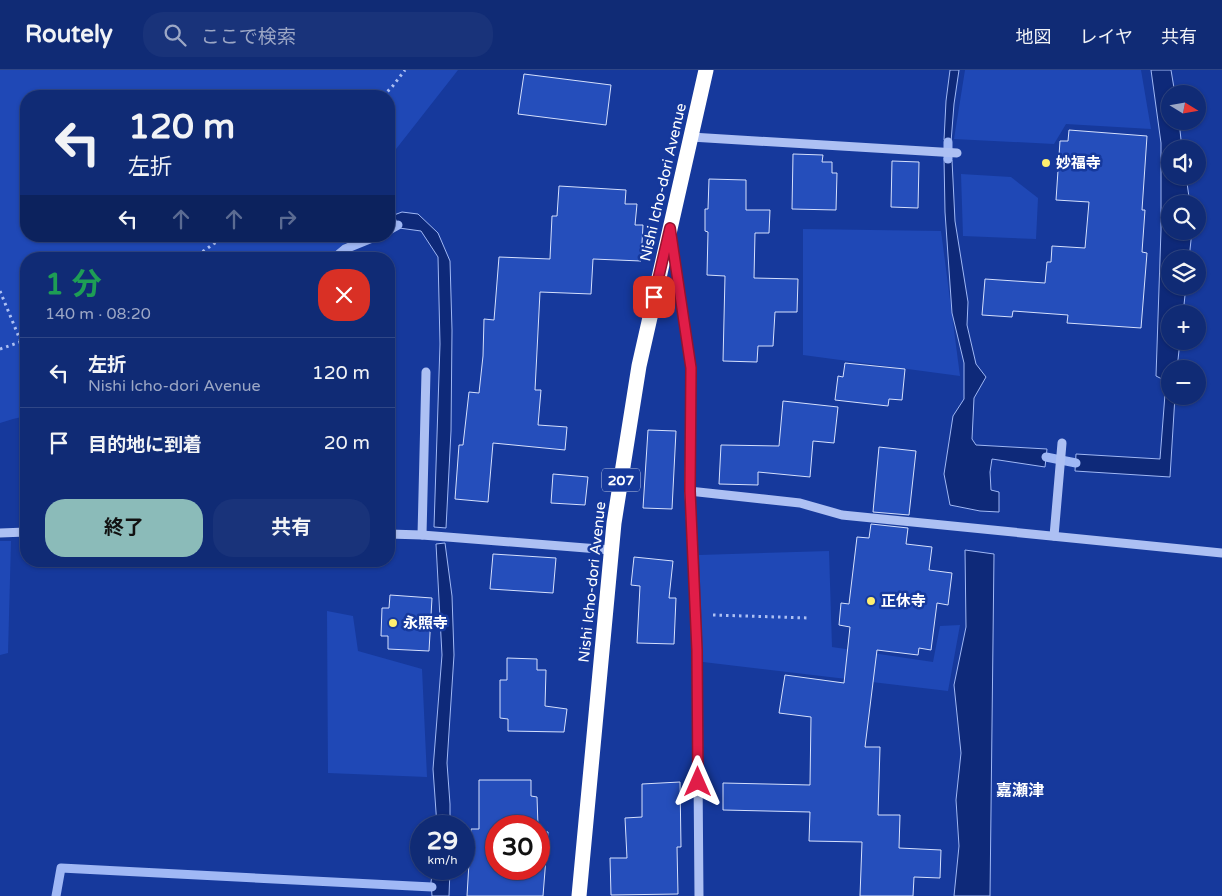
<!DOCTYPE html>
<html lang="ja">
<head>
<meta charset="utf-8">
<style>
	body { margin:0; font-family:"Varela Round","Noto Sans JP",sans-serif; background:#19337a; color:#f1f3f6; height:100vh; display:flex; flex-direction:column; font-size:19px; white-space:nowrap }
	* { box-sizing:border-box; margin:0 }
	p { font-size:16px; color:#9ca7c5 }
	.icon { flex:none; width:28px; height:28px; fill:none; stroke:currentColor; stroke-width:2; stroke-linecap:round; stroke-linejoin:round }
	.map { position:relative; flex:1; overflow:hidden }
	.panel { position:absolute; left:20px; top:182px; width:375px; height:315px; display:flex; flex-direction:column; background:#102b75; border-radius:20px; box-shadow:0 1px 4px #0004,0 0 0 1px #304787 }
	.panel>* { flex:none }
	.banner { position:absolute; left:20px; top:20px; width:375px; height:152px; border-radius:20px; box-shadow:0 1px 4px #0004,0 0 0 1px #304787; background:#102b75; color:#f1f3f6; overflow:hidden }
	.needle { width:32px; rotate:101deg }
	.controls { position:absolute; left:1161px; top:15px; display:grid; gap:10px }
	.controls a { display:grid; place-items:center; width:45px; height:45px; border-radius:50%; background:#102b75; box-shadow:0 1px 4px #0004,0 0 0 1px #304787; font-size:25px }
	.speed { position:absolute; left:410px; top:745px; display:flex; gap:10px; font-size:25px; font-weight:700; text-align:center }
	.speed>* { display:grid; place-content:center; width:65px; height:65px; border-radius:50%; background:#102b75; box-shadow:0 1px 4px #0004,0 0 0 1px #304787; line-height:1 }
	.speed small { font-size:12px; font-weight:400 }
	.speed .limit { border:8px solid #d22; background:#fff; color:#111 }
	.pin { position:absolute; display:grid; place-items:center; width:42px; height:42px; color:#fff; margin:-21px; border-radius:10px; box-shadow:0 2px 8px #0006 }
	.me { position:absolute; width:55px; margin:-28px; rotate:0deg; stroke-linejoin:round; filter:drop-shadow(0 0 4px #0008) }
	.turn { display:flex; align-items:center; gap:18px; height:105px; padding:0 25px; font-size:22px }
	.turn .icon { width:65px; height:65px; stroke-width:2.5 }
	.turn b { display:block; font-size:35px; line-height:42px }
	.lanes { display:flex; align-items:center; height:48px; padding:0 25px; background:#0003; justify-content:center; gap:25px; direction:ltr }
	.lanes .off { opacity:.35 }
	.round { display:grid; place-items:center; flex:none; width:52px; height:52px; border-radius:20px; background:#19337a }
	.overview { display:flex; align-items:center; justify-content:space-between; height:85px; padding:0 25px }
	h1 { font-size:30px; font-weight:700; line-height:38px; color:#1e9e55 }
	.button { display:flex; gap:10px; margin-top:auto; padding:10px 25px }
	.button a { flex:1; height:58px; border-radius:20px; background:#8bbbb9; color:#111; font-size:20px; font-weight:700; line-height:58px; text-align:center }
	.button a+a { background:#19337a; color:#f1f3f6 }
	ul { padding:0; list-style:none }
	li { display:flex; align-items:center; gap:15px; height:70px; padding:0 25px; border-top:1px solid #304787 }
	li div { flex:1 }
	li b { display:block; font-size:19px }
	li em { font-style:normal }
	header { display:flex; align-items:center; gap:30px; box-sizing:border-box; height:70px; padding:0 25px; background:#102b75; border-bottom:1px solid #304787 }
	header strong { font-size:24px }
	nav { display:flex; gap:28px; margin-inline-start:auto; font-size:18px }
	.search { width:350px; height:45px; background:#19337a; display:flex; align-items:center; gap:12px; box-sizing:border-box; padding:0 18px; border-radius:20px; color:#9ca7c5; font-size:19px }
	.map>svg:first-child { display:block }
	.green { fill:#1f48b6 }
	.water { fill:#0e2979; stroke:#a0b8f5 }
	.lines { fill:none; stroke-linecap:round; stroke-linejoin:round }
	.stream { stroke:#a0b8f5; stroke-width:9 }
	.building { fill:#254ebb; stroke:#d5e0fd }
	.path { stroke:#adc0f3; stroke-width:3; stroke-dasharray:2.5 4; stroke-linecap:butt }
	.minor { stroke:#adc0f3; stroke-width:9 }
	.highway { stroke:#fff; stroke-width:15 }
	.route-casing { stroke:#92132f; stroke-width:12 }
	.route { stroke:#e11d48; stroke-width:9 }
	.poi-dot { fill:#ffef6f; stroke:#16399c; stroke-width:2 }
	.labels { text-anchor:middle; stroke-width:5; stroke-linejoin:round; paint-order:stroke }
	.shield { fill:#16399c; stroke:#b9c4e1; stroke-width:1 }
	.shield-label { font-size:14px; font-weight:bold; fill:#fff }
	.poi-label { font-size:15px; font-weight:bold; fill:#fff; stroke:#16399c; text-anchor:start }
	.street-label { font-size:15px; fill:#fff; stroke:#16399c }
	.neighbourhood-label { font-size:16px; font-weight:bold; fill:#fff; stroke:#16399c }
</style>
</head>
<body>
<header>
<strong>Routely</strong>
<div class="search"><svg class="icon" aria-label="search" viewBox="0 0 24 24"><circle cx="10" cy="10" r="6"/><path d="M15 15l6 6"/></svg>ここで検索</div>
<nav><a>地図</a><a>レイヤ</a><a>共有</a></nav>
</header>
<div class="map">
<svg width="1222" height="826" viewBox="0 0 1222 826">
	<rect width="100%" height="100%" fill="#16399c"/>
	<g class="green">
		<polygon points="0,0 458,0 389,88 389,26 26,26 26,166 357,166 344,174 325,189 26,189 26,346 13,349 0,353"/>
		<polygon points="965,0 1141,0 1151,59 1066,54 1054,74 954,69"/>
		<polygon points="961,104 1011,107 1038,128 1036,169 963,166"/>
		<polygon points="803,159 941,161 960,306 803,285"/>
		<polygon points="0,471 11,471 8,583 0,585"/>
		<polygon points="829,481 832,577 933,592 940,556 960,555 948,621 703,592 699,485"/>
		<polygon points="327,541 353,546 358,581 422,599 427,707 328,703"/>
	</g>
	<g class="water">
		<polygon points="950,0 959,0 954,34 951,72 944,70 946,31"/>
		<polygon points="1151,0 1171,0 1175,24 1170,24 1170,51 1179,51 1182,79 1170,79 1170,106 1186,106 1190,134 1170,134 1170,161 1192,161 1189,189 1170,189 1170,216 1186,216 1183,244 1170,244 1170,271 1180,271 1177,299 1170,299 1170,326 1175,326 1170,407 1075,401 1076,384 1160,389 1166,311 1156,306 1161,160 1161,73"/>
		<polygon points="944,88 952,90 955,151 968,232 967,255 976,294 986,307 974,328 972,369 976,375 1047,379 1045,397 992,389 990,402 991,420 999,422 999,442 980,441 950,435 944,404 953,346 964,329 964,293 952,243 945,142"/>
		<polygon points="402,142 418,144 438,163 450,191 452,260 451,361 446,458 434,457 440,274 438,187 421,161 399,158 394,145"/>
		<polygon points="445,473 452,526 454,585 447,693 450,734 450,756 437,756 433,699 442,585 436,474"/>
		<polygon points="965,480 994,484 990,826 954,826 959,776 956,730 961,683 954,615 966,557"/>
		<polygon points="433,799 450,799 449,826 432,826 431,812"/>
	</g>
	<g class="lines">
		<g class="stream">
			<polyline points="948,72 948,89"/>
			<polyline points="389,160 398,155"/>
			<polyline points="333,189 345,179 377,166"/>
			<polyline points="1046,387 1076,393"/>
			<polyline points="56,826 61,798 432,817"/>
		</g>
	</g>
	<g class="building">
		<polygon points="524,4 611,15 606,55 518,44"/>
		<polygon points="1069,60 1147,66 1142,140 1145,140 1142,182 1147,183 1141,258 1067,253 1068,245 1013,241 1012,247 982,245 985,209 1045,213 1047,192 1051,192 1052,176 1085,178 1089,132 1056,130 1060,71 1068,71"/>
		<polygon points="793,84 823,85 822,92 832,92 832,103 837,103 836,140 792,139"/>
		<polygon points="892,91 919,92 918,138 891,137"/>
		<polygon points="709,109 746,110 746,140 770,140 769,163 755,163 754,208 798,209 797,242 775,242 773,276 758,276 757,292 723,291 725,206 707,205 708,162 705,161 705,139 708,139"/>
		<polygon points="559,116 626,120 625,134 637,134 635,155 643,155 641,191 593,189 591,224 540,222 535,320 541,320 538,355 567,357 565,380 493,373 488,432 455,429 459,375 463,375 469,322 479,323 483,286 484,249 494,250 499,187 550,189 552,146 557,146"/>
		<polygon points="845,293 905,299 902,330 889,329 888,336 835,330 838,306 843,307"/>
		<polygon points="783,331 838,337 834,373 813,371 810,407 758,402 758,415 719,414 721,375 779,376"/>
		<polygon points="648,360 676,361 672,439 643,438"/>
		<polygon points="879,377 916,381 909,445 873,442"/>
		<polygon points="553,404 588,407 585,435 551,433"/>
		<polygon points="871,454 908,458 906,474 932,477 929,500 952,503 948,535 937,533 931,580 919,578 918,585 877,580 865,677 880,677 878,745 900,745 899,778 941,780 940,808 914,807 913,826 860,826 862,772 809,771 810,742 723,740 723,713 810,715 811,647 779,643 785,605 844,613 850,557 839,555 841,533 849,534 857,467 869,468"/>
		<polygon points="493,484 556,488 553,523 490,519"/>
		<polygon points="634,487 673,491 669,528 676,528 674,574 637,573 640,516 631,515"/>
		<polygon points="390,525 432,528 429,581 388,579 388,566 381,566 382,538 389,538"/>
		<polygon points="507,588 537,589 537,600 546,600 545,636 567,639 564,662 508,661 508,649 500,648 500,610 507,610"/>
		<polygon points="479,710 531,710 531,726 537,727 538,756 496,756 496,799 539,799 539,761 548,762 543,826 467,826 471,759 479,759"/>
		<polygon points="680,712 681,777 677,777 678,824 611,825 610,788 627,788 625,748 642,747 642,714"/>
	</g>
	<g class="lines">
		<g class="path">
			<polyline points="383,26 392,17 405,0"/>
			<polyline points="192,189 225,166"/>
			<polyline points="0,221 21,272"/>
			<polyline points="0,279 26,270"/>
			<polyline points="713,545 809,548"/>
		</g>
		<g class="minor">
			<polyline points="691,67 957,83"/>
			<polyline points="671,169 691,298 689,421 697,580 699,826"/>
			<polyline points="689,421 800,433 842,445 1222,483"/>
			<polyline points="0,463 26,462"/>
			<polyline points="389,464 422,465 611,480"/>
			<polyline points="422,465 426,302"/>
			<polyline points="1054,466 1062,373"/>
		</g>
		<polyline class="highway" points="579,826 614,453 639,296 706,0"/>
	</g>
	<g class="lines">
		<defs>
			<polyline id="route" points="654,227 670,158 691,298 690,421 697,580 698,712"/>
		</defs>
		<use href="#route" class="route-casing"/>
		<use href="#route" class="route"/>
	</g>
	<g class="poi-dot">
		<circle cx="1046" cy="93" r="5"/>
		<circle cx="871" cy="531" r="5"/>
		<circle cx="393" cy="553" r="5"/>
	</g>
	<g class="labels">
		<rect class="shield" x="602" y="398.5" width="38" height="23" rx="4"/>
		<g class="shield-label">
			<text x="621" y="415">207</text>
		</g>
		<g class="poi-label">
			<text x="1056" y="98">妙福寺</text>
			<text x="881" y="536">正休寺</text>
			<text x="403" y="558">永照寺</text>
		</g>
		<g class="street-label">
			<text transform="translate(663 112) rotate(-77)" y="5">Nishi Icho-dori Avenue</text>
			<text transform="translate(592 512) rotate(-84)" y="5">Nishi Icho-dori Avenue</text>
		</g>
		<g class="neighbourhood-label">
			<text x="1020" y="726">嘉瀬津</text>
		</g>
	</g>
</svg>
<div class="controls">
<a><svg class="needle" viewBox="-14 -14 28 28"><path d="M0-13l5 13h-10z" fill="#e53935"/><path d="M0 13l5-13h-10z" fill="#9ca7c5"/></svg></a>
<a><svg class="icon" aria-label="sound" viewBox="0 0 24 24"><path d="M4 9h4l5-4v14l-5-4H4zM17 9q2 3 0 6"/></svg></a>
<a><svg class="icon" aria-label="search" viewBox="0 0 24 24"><circle cx="10" cy="10" r="6"/><path d="M15 15l6 6"/></svg></a>
<a><svg class="icon" aria-label="layers" viewBox="0 0 24 24"><path d="M12 4l9 5-9 5-9-5zM3 14l9 5 9-5"/></svg></a>
<a>+</a>
<a>−</a>
</div>
<div class="speed"><div>29<small>km/h</small></div><div class="limit">30</div></div>
<div class="pin" style="left:654px;top:227px;background:#d93025"><svg class="icon" aria-label="arrive" viewBox="0 0 24 24"><path d="M6 21V4h12l-3 4 3 4H6"/></svg></div>
<svg class="me" style="left:698px;top:712px" viewBox="-20 -20 40 40"><path d="M0-17L14 15 0 8-14 15z" fill="#e11d48" stroke="#fff" stroke-width="4"/></svg>
<div class="banner">
<div class="turn"><svg class="icon" aria-label="left" viewBox="0 0 24 24"><path d="M17 20v-9H6M10 6l-5 5 5 5"/></svg><div><b>120 m</b>左折</div></div>
<div class="lanes"><svg class="icon" aria-label="left" viewBox="0 0 24 24"><path d="M17 20v-9H6M10 6l-5 5 5 5"/></svg><svg class="icon off" aria-label="ahead" viewBox="0 0 24 24"><path d="M12 20V5M6 11l6-6 6 6"/></svg><svg class="icon off" aria-label="ahead" viewBox="0 0 24 24"><path d="M12 20V5M6 11l6-6 6 6"/></svg><svg class="icon off" aria-label="right" viewBox="0 0 24 24"><path d="M7 20v-9h11M14 6l5 5-5 5"/></svg></div>
</div>
<section class="panel">
<div class="overview"><div><h1>1 分</h1><p>140 m · 08:20</p></div><a class="round" style="background:#d93025;color:#fff"><svg class="icon" aria-label="close" viewBox="0 0 24 24"><path d="M6 6l12 12M18 6L6 18"/></svg></a></div>
<ul>
<li><svg class="icon" aria-label="left" viewBox="0 0 24 24"><path d="M17 20v-9H6M10 6l-5 5 5 5"/></svg><div><b>左折</b><p>Nishi Icho-dori Avenue</p></div><em>120 m</em></li>
<li><svg class="icon" aria-label="arrive" viewBox="0 0 24 24"><path d="M6 21V4h12l-3 4 3 4H6"/></svg><div><b>目的地に到着</b></div><em>20 m</em></li>
</ul>
<div class="button"><a>終了</a><a>共有</a></div>
</section>
</div>
</body>
</html>
